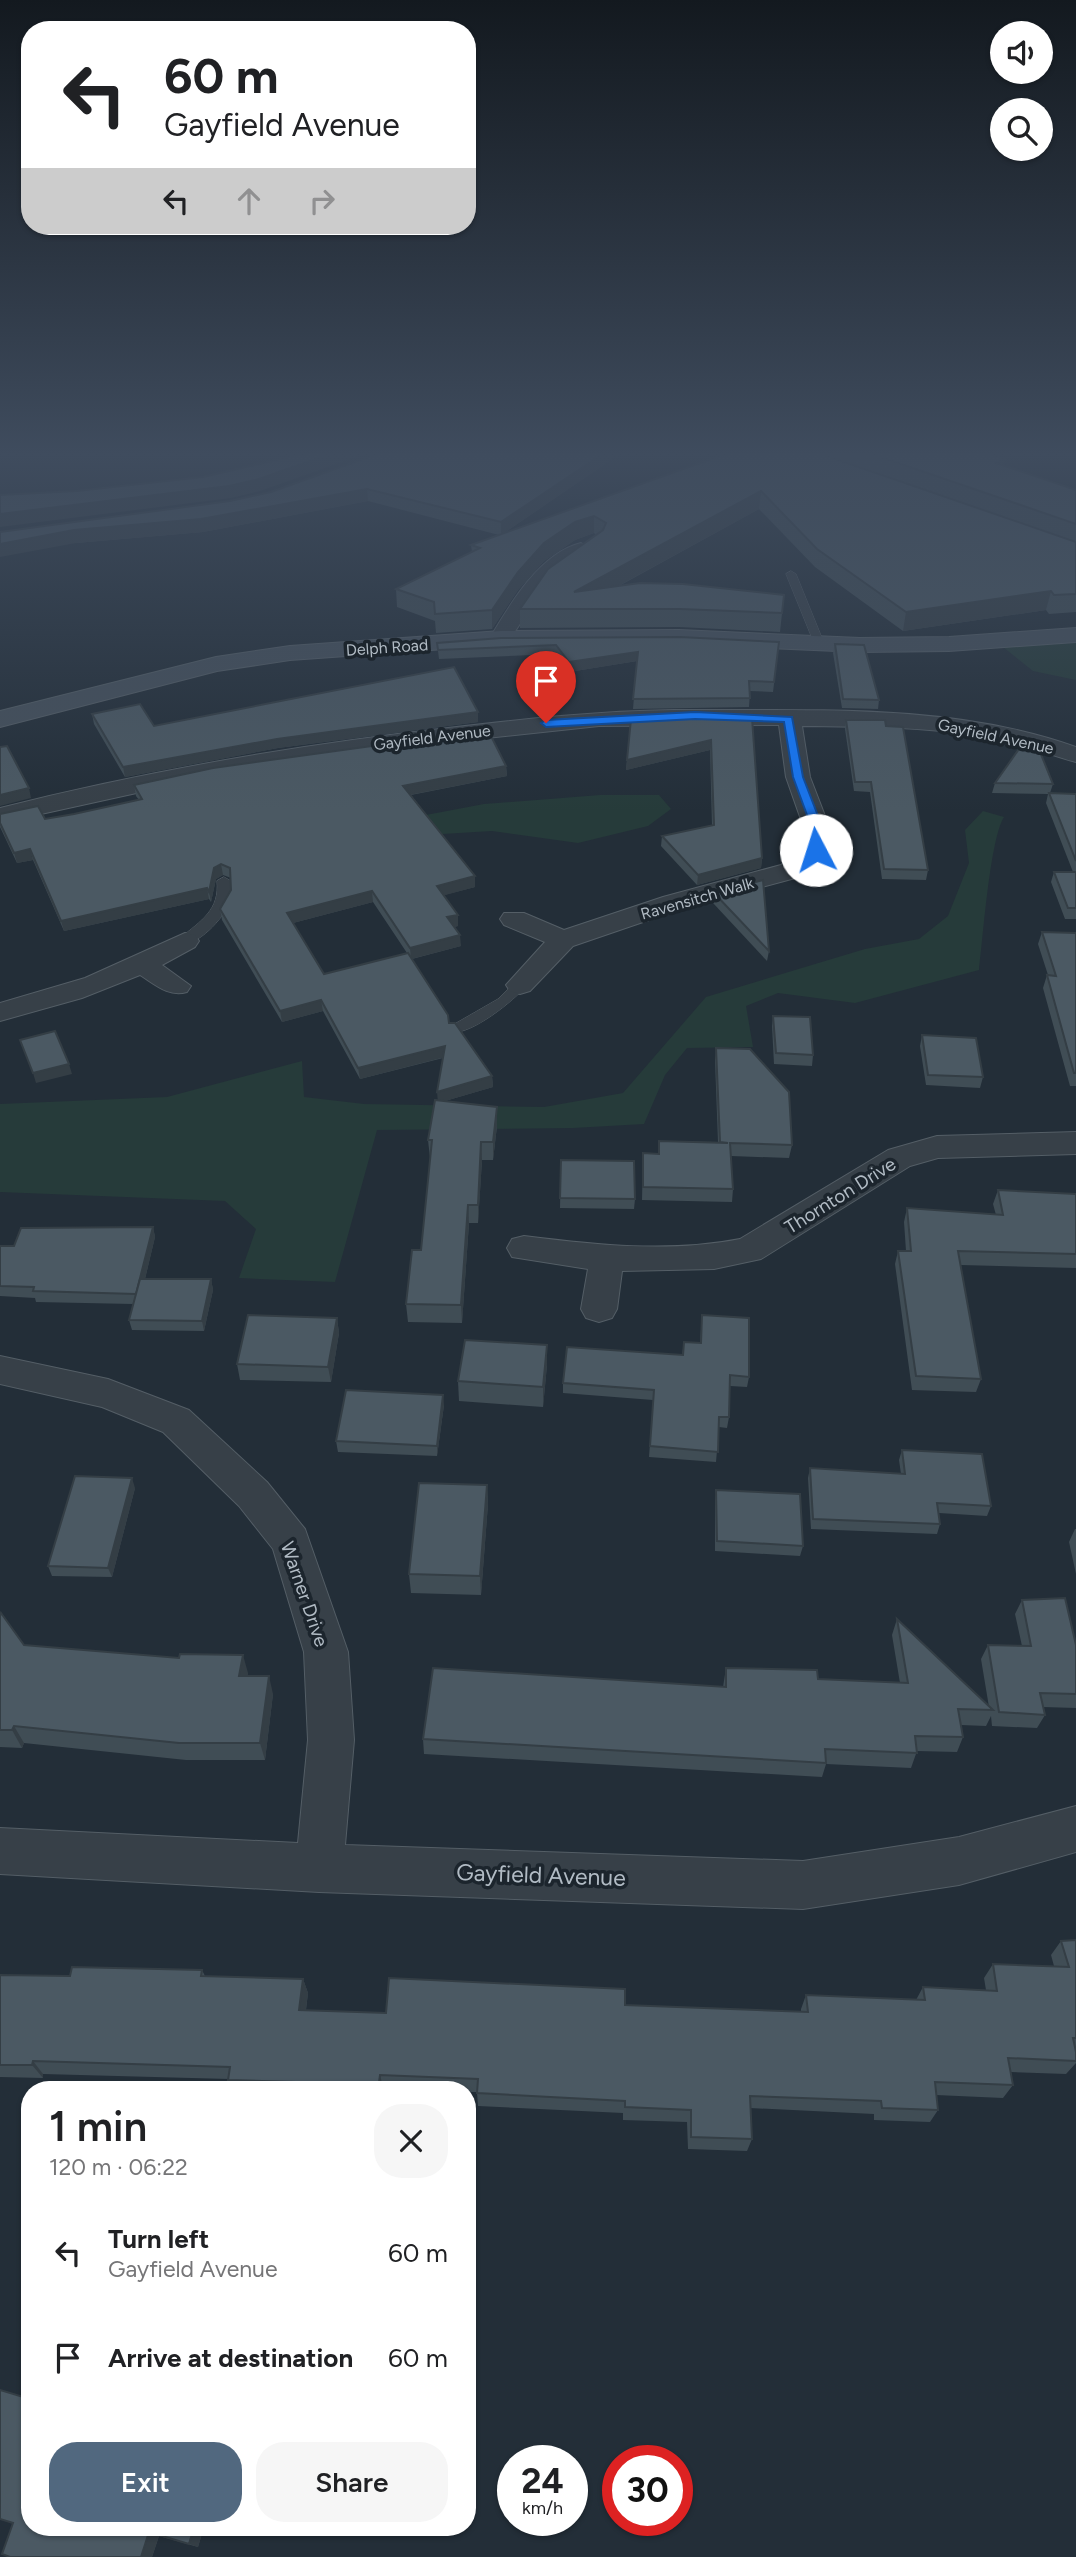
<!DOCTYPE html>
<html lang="en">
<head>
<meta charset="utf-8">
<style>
	body { margin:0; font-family:Figtree,sans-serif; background:#f6f6f6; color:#202124; height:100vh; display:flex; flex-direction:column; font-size:26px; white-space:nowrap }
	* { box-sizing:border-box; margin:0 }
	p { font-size:23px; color:#757577 }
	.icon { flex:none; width:38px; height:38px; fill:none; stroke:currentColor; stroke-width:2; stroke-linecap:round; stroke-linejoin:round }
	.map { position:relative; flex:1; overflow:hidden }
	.panel { position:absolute; left:21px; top:2081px; width:455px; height:455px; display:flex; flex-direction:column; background:#fff; border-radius:28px; box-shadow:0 2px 5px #0004 }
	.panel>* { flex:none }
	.banner { position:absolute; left:21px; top:21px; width:455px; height:214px; border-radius:28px; box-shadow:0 2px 5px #0004; background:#fff; color:#202124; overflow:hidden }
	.fabs { position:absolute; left:990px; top:21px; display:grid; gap:14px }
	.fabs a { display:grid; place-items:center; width:63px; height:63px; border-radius:50%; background:#fff; box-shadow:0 2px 5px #0004; font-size:35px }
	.speed { position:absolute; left:497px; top:2445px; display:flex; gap:14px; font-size:35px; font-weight:700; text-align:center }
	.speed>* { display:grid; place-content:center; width:91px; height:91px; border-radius:50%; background:#fff; box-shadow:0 2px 5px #0004; line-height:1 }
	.speed small { font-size:18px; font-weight:400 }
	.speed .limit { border:10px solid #d22; background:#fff; color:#111 }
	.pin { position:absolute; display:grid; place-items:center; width:60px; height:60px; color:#fff; margin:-72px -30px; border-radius:50% 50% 50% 0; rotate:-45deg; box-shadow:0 0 7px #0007 }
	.pin .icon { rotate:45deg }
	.me { position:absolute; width:77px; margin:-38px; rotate:355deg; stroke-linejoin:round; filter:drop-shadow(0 0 5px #0008) }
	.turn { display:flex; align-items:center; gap:24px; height:147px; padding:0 28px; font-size:32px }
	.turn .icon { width:91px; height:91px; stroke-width:2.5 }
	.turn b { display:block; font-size:49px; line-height:60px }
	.lanes { display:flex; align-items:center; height:66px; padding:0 28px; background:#0003; justify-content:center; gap:35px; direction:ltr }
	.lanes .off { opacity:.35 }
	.round { display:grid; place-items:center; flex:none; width:74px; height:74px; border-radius:28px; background:#f6f6f6 }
	.overview { display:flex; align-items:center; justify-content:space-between; height:119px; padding:0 28px }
	h1 { font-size:42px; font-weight:600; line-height:52px }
	.button { display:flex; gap:14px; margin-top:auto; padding:14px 28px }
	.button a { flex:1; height:80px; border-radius:28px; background:#51687f; color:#fff; font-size:28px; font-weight:600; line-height:80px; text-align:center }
	.button a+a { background:#f6f6f6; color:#202124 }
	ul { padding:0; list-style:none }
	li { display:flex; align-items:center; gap:21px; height:105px; padding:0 28px }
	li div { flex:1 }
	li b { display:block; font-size:26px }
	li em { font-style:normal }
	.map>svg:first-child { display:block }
	.green { fill:#263b3a }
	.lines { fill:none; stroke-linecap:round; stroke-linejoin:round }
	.lane-casing { stroke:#545e66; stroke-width:1 }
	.street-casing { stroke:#545e66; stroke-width:2 }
	.secondary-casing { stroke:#545e66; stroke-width:2 }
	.lane { fill:#374048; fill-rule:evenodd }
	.street { fill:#374048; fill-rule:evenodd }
	.secondary { fill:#45505b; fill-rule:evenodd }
	.wall { fill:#404d55; fill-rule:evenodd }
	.shaded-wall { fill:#343e45 }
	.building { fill:#4b5963; stroke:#343e45; stroke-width:2 }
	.route { fill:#1a73e8; stroke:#114b97; stroke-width:2 }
	.labels { text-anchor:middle; stroke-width:7; stroke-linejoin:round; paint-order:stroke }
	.far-street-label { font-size:16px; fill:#b1bbc4; stroke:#1c252d }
	.street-label { font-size:19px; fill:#b1bbc4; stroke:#1c252d }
	.near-street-label { font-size:23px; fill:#b1bbc4; stroke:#1c252d }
</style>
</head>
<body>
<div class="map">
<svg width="1076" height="2557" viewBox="0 0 1076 2557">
	<rect width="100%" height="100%" fill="#232e38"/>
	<g class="green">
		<polygon points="1076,643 1076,680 1033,671 1003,647"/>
		<polygon points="600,795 659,795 671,809 648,826 578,843 492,831 393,837 352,829 484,804"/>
		<path d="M983,811L1004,817C990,839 983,938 979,970L855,1003L778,993L746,1006L753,1047L687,1048L665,1075L644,1124L573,1128L377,1130L335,1282L239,1278L256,1229L225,1201L0,1192V1104L167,1097L302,1061L304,1097L364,1104L544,1107L623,1093L706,997L865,949L919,939L948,916L969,863L965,830Z"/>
	</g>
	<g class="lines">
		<defs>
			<g id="lane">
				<polygon points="791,571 796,574 824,643 823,645 814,643 786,574"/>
				<path d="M224,877L231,881C231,889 232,896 229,903C224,918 197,947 180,944V938C201,921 220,910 217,881Z"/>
				<path d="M520,981L527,985C515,1000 470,1036 451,1032V1026L498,999L515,982Z"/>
			</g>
			<g id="street">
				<path d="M581,543L591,549L588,553L541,592L508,642H494L490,638C510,604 540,553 581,543Z"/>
				<path d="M674,710C807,711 950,702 1076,747V762C1053,756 1032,747 1010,742C942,726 871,727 802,726L810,777L832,834L824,855L799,877L681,909L573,946L530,991L520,994L510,991L506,985L545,942L504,925L500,919L504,913H524L564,930L663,897L781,865L803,847L806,834L786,777L779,725L599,726L430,744L214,776L0,823V808C147,771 297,745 448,728C523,719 598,711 674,710Z"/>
				<path d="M185,933L195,935L199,941L195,947L162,965L191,986L187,992C168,997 156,985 140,975L82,998L0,1021V1003L85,978Z"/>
				<path d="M1076,1132V1154L938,1158L910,1166L761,1259L714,1269L622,1271L617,1309L612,1318L599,1322L586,1318L581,1309L588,1269L512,1257L507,1248L512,1239L524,1236C595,1245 669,1253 740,1239L888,1150L937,1136Z"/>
				<polygon points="0,1356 108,1379 189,1410 267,1482 305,1529 348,1652 354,1740 345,1845 803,1861 959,1837 1076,1806 1076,1852 959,1885 803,1909 319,1892 0,1874 0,1828 298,1843 308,1740 304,1652 273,1549 239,1506 163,1432 102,1407 0,1384"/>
			</g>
			<polygon id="secondary" points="1076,628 1076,642 949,651 860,652 679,644 501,645 290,660 217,671 0,727 0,711 216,657 290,646 501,631 679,630 860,638 949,637"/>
		</defs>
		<use href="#lane" class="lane-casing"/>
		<use href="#street" class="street-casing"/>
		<use href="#secondary" class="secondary-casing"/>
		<use href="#lane" class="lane"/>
		<use href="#street" class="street"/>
		<use href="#secondary" class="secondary"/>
	</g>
	<g class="wall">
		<polygon points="621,453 504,533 819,453 985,453 1004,466 1076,490 1076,612 1049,614 1046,610 903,631 815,567 759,509 619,586 784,595 780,632 679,627 520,628 520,609 596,535 594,533 575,540 544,561 518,590 492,629 436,633 435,621 397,607 396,589 472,552 471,545 499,535 368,501 203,532 76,543 0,532"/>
		<polygon points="779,642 773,692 750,691 749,707 633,709 637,661 569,672 556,654 439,659 437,643"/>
		<polygon points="835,644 879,700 878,709 842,708 833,653"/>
		<polygon points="478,712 478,722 278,748 125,777 94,724 92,714 154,726"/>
		<polygon points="752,718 762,858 761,868 697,885 661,846 662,836 712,825 710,750 626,770 627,760"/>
		<polygon points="846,720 886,726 928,870 926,880 882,879 870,792 854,791 845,729"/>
		<path d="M506,766L507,776L411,795L475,876V887L444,895L458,926L454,927L461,946L412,959L449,1023L492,1076L493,1087L445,1101L497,1126L493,1160H482L478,1223H469L462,1323L408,1322L406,1304L421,1250L430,1158L428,1140L438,1100L443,1058L360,1079L323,1011L282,1022L222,920L220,909L231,890V878L223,875L216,879L211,902L209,899L64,931L33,860L17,863L0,827V814L45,819L74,814L139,800L136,796L134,785ZM373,902L407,953L324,974L293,923Z"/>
		<polygon points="995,783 1053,784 1050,793 1076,794 1076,919 1065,919 1051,882 1054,872 1073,872 1046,803 1048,794 992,793"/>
		<polygon points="714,893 769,951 767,961 713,903"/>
		<polygon points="1042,932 1076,933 1076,1086 1070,1086 1043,988 1047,975 1048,975 1038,944"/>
		<polygon points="773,1016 813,1055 812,1066 774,1064 772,1026"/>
		<polygon points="922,1035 983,1077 980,1088 926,1085 920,1046"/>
		<polygon points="716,1048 792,1145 789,1158 731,1156 733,1189 732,1202 642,1200 643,1153 658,1154 659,1141 718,1142 715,1061"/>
		<polygon points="561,1160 635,1199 634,1209 560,1208"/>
		<polygon points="998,1190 1076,1194 1076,1268 961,1265 981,1379 976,1392 912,1390 895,1264 898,1251 906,1251 904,1222 907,1208 996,1215 993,1204"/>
		<polygon points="153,1227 155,1237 145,1279 211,1279 213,1290 204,1331 132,1330 129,1320 133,1304 36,1302 35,1298 0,1296 0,1246 14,1246"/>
		<polygon points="702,1315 749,1377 747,1387 730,1386 729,1417 727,1428 719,1427 716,1462 649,1457 653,1400 563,1393 563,1383 682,1355 684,1342 700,1343"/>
		<polygon points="337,1318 339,1333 331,1382 240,1380 237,1364"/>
		<polygon points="547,1365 543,1407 459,1401 458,1381"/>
		<polygon points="444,1405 437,1456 338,1452 336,1441"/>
		<polygon points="902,1450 991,1506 987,1516 939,1513 940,1524 937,1534 811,1529 808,1478 810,1468 901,1474 899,1460"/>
		<polygon points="487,1485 488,1504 481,1595 411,1593 409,1574"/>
		<polygon points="135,1488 112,1577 52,1576 48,1566"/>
		<polygon points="716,1490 803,1546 800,1556 715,1551 715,1500"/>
		<polygon points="1075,1529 1076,1529 1076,1574 1069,1542"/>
		<polygon points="1022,1600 1076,1645 1076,1708 1043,1707 1045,1715 1037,1728 992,1726 991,1716 986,1726 961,1725 963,1737 957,1752 917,1751 911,1768 826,1764 822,1777 424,1754 423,1739 723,1687 726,1668 818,1679 900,1683 892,1635 897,1619 989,1707 981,1659 988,1645 1022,1646 1015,1614"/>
		<polygon points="0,1616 24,1645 248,1673 247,1676 273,1694 265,1760 186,1760 24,1743 22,1748 0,1747"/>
		<polygon points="1076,1940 1076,2063 1066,2074 1011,2072 1013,2085 1003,2098 936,2095 938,2110 930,2122 874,2120 874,2114 750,2108 752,2139 747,2151 688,2149 687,2122 623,2120 623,2113 478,2106 477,2092 467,2092 467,2090 426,2090 383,2087 383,2090 233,2090 228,2079 43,2074 43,2078 0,2077 0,1975 70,1976 202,1970 205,1976 303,1979 308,1993 306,2010 386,2013 625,2005 801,2012 801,2009 806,1995 916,2000 923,1987 986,1990 984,1978 993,1964 1054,1966 1051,1955 1061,1941"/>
		<polygon points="0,2390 30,2399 30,2527 204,2527 198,2547 159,2536 152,2557 10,2557 2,2554 13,2523 0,2519"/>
	</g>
	<g class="shaded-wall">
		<polygon points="333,453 367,453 260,491 231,498 0,527 0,514"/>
		<polygon points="604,453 621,453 501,535 501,522"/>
		<polygon points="1005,459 1002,476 996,463"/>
		<polygon points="367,489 368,501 203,532 76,543 0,557 0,544 74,530"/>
		<polygon points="761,491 759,509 576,609 574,592"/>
		<polygon points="594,516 594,533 575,540 544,561 518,590 492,629 492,610 518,572 544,543 575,522"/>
		<polygon points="1051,591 1046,610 903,631 906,612"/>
		<polygon points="638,652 637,661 569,672 569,662"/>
		<polygon points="478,712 478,722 278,748 125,777 123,767 277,739"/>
		<polygon points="711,740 710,750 626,770 627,760"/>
		<polygon points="506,766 507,776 404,796 403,786"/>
		<polygon points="29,788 31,798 0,806 0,795"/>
		<polygon points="30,849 33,860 17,863 14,853"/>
		<polygon points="762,858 761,868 697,885 698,875"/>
		<polygon points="221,864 223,875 216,879 211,902 209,892 214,868"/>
		<polygon points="475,876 475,887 438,897 437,886"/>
		<polygon points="207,888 209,899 64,931 61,921"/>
		<polygon points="372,891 373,902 289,924 287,913"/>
		<polygon points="458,915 458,926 448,928 447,917"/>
		<polygon points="460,935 461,946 411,959 410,948"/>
		<polygon points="321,1000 323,1011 282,1022 280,1011"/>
		<polygon points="445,1046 445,1057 360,1079 358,1068"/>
		<polygon points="69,1064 72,1074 36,1083 33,1073"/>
		<polygon points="492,1076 493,1087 438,1103 437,1092"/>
		<polygon points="497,1107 497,1126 493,1160 493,1142"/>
		<polygon points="481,1142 482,1160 478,1223 478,1205"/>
		<polygon points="468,1205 469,1223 462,1323 461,1305"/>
		<polygon points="153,1227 155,1237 139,1304 136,1294"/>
		<polygon points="211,1279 213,1290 204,1331 202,1321"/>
		<polygon points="337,1318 339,1333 331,1382 328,1367"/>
		<polygon points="547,1345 547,1365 543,1407 543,1387"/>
		<polygon points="443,1395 444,1405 437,1456 437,1446"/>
		<polygon points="132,1478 135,1488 112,1577 108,1568"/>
		<polygon points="487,1485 488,1504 481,1595 480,1576"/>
		<polygon points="243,1655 248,1673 245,1694 239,1676"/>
		<polygon points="269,1676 273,1694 265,1760 260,1743"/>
		<polygon points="14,1726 24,1743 22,1748 12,1730"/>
		<polygon points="303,1979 308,1993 304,2023 299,2010"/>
		<polygon points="33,2061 43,2074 43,2078 32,2065"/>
		<polygon points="380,2075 383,2087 383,2090 378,2090"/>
		<polygon points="194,2527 204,2527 198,2547 189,2544"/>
		<polygon points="149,2532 159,2536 152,2557 141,2557"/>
	</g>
	<g class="building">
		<polygon points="306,453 333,453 259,479 229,486 0,514 0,495 77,491 203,477"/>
		<polygon points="380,453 604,453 501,522 367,489 201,519 74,530 0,544 0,532 230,501 271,492"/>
		<polygon points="728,453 818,453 1076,542 1076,594 1054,595 1051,591 906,612 817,549 761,491 574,592 640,583 683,584 784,595 782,613 680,609 520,609 548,569 603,530 606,523 594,516 575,522 544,543 518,572 492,610 435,614 434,602 396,589 480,548 471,545"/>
		<polygon points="869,453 985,453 1005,459 996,463 1076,490 1076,524"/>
		<polygon points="680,637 779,642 774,682 749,681 750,698 633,699 638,652 569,662 556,645 438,650 437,643 501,638"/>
		<polygon points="835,644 864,645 879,700 843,699"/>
		<polygon points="454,667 478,712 277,739 123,767 92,714 140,704 154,726"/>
		<polygon points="752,718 762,858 698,875 662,836 714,825 711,740 627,760 631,719"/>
		<polygon points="846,720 885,720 886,726 903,727 928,870 884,869 871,782 855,782"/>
		<polygon points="488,730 506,766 403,786 475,876 437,886 458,915 447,917 460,935 410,948 372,891 287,913 324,974 408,953 448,1015 449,1023 455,1023 492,1076 437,1092 445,1046 358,1068 321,1000 280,1011 220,909 231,890 230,868 221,864 214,868 209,892 207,888 61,921 30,849 14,853 0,823 0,814 38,806 45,819 74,814 142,799 134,785 213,768"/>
		<polygon points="1026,739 1036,742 1053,784 995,783"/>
		<polygon points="7,746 29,788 0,795 0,747"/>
		<polygon points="1049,793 1076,794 1076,861"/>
		<polygon points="1054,872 1076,872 1076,908 1068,908"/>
		<polygon points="763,880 769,951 714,893"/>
		<polygon points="1042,932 1076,933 1076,1073 1074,1073 1047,975 1056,976"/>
		<polygon points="773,1016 810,1017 813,1055 776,1053"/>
		<polygon points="55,1031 69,1064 33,1073 20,1040"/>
		<polygon points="922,1035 976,1038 983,1077 928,1075"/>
		<polygon points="716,1048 750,1049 789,1092 792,1145 730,1143 733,1189 643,1187 643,1153 659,1154 659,1141 728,1143 720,1142"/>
		<polygon points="435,1100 497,1107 493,1142 481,1142 478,1205 468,1205 461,1305 406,1304 412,1250 421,1250 432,1140 428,1140"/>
		<polygon points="561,1160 634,1161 635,1199 560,1198"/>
		<polygon points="998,1190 1076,1194 1076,1254 958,1251 981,1379 916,1376 898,1251 911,1251 907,1208 1003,1215"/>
		<polygon points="153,1227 136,1294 33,1291 34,1287 0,1286 0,1246 14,1246 21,1228"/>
		<polygon points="140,1279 211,1279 202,1321 129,1320"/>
		<polygon points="248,1315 337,1318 328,1367 237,1364"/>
		<polygon points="702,1315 749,1318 749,1377 730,1375 729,1417 719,1417 718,1452 650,1446 654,1390 563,1383 567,1347 683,1355 684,1342 701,1343"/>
		<polygon points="465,1340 547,1345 543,1387 458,1381"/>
		<polygon points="346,1390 443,1395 437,1446 336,1441"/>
		<polygon points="902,1450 982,1454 991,1506 937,1503 940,1524 813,1519 810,1468 905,1474"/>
		<polygon points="75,1476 132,1478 108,1568 48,1566"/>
		<polygon points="419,1483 487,1485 480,1576 409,1574"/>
		<polygon points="716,1490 800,1494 803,1546 717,1541"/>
		<polygon points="1065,1598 1076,1645 1076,1694 1040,1693 1045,1715 999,1712 988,1645 1031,1646 1022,1600"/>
		<polygon points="1,1613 24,1645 179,1658 180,1654 243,1655 239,1676 269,1676 260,1743 179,1743 14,1726 12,1730 0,1730 0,1616"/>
		<polygon points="897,1619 993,1710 958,1709 963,1737 915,1736 917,1753 825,1749 826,1763 423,1739 433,1668 726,1687 726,1668 817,1670 818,1679 908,1683"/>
		<polygon points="1076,1940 1076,2038 1073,2038 1076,2052 1076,2061 1008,2058 1013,2085 935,2082 938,2110 882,2108 881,2101 750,2096 752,2139 691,2137 691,2110 625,2107 625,2101 477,2093 478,2079 380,2075 378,2090 328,2090 328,2083 228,2080 230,2067 33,2061 32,2065 0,2065 0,1975 70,1976 72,1967 202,1970 201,1976 303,1979 299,2010 386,2013 389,1978 625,1989 625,2005 808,2012 806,1995 925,2000 923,1987 997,1991 993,1964 1069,1967 1061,1941"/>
		<polygon points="0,2390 30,2399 30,2527 194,2527 189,2544 149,2532 141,2557 10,2557 2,2554 13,2523 0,2519"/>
	</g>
	<linearGradient id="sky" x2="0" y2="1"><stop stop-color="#13191f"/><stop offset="0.56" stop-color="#3f4c5e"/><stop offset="1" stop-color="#3f4c5e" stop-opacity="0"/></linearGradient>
	<rect width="1076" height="811" fill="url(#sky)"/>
	<polygon class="route" points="695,712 792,717 803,777 825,834 820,853 810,850 814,834 793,777 784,722 695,719 546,727 541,723 546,720"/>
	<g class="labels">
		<g class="far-street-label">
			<text transform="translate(387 647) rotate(-4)" y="6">Delph Road</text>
			<text transform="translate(996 736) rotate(12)" y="6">Gayfield Avenue</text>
			<text transform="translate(432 737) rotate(-7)" y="6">Gayfield Avenue</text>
			<text transform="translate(697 898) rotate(-16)" y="6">Ravensitch Walk</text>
		</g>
		<g class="street-label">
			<text transform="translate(840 1195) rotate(-32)" y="7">Thornton Drive</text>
			<text transform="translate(305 1594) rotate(71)" y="7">Warner Drive</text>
		</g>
		<g class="near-street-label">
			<text transform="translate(541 1875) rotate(2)" y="8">Gayfield Avenue</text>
		</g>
	</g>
</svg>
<div class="fabs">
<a><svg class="icon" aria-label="sound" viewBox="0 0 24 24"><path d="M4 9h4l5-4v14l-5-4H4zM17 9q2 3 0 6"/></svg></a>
<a><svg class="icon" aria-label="search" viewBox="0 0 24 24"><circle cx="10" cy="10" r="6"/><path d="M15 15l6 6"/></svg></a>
</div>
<div class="speed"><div>24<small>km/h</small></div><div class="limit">30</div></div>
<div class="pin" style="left:546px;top:723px;background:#d93025"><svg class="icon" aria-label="arrive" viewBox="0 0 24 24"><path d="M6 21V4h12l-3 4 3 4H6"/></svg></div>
<svg class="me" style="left:816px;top:850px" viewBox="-20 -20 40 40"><circle r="19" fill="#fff"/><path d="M0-13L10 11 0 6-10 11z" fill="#1a73e8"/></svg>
<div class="banner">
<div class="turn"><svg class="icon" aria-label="left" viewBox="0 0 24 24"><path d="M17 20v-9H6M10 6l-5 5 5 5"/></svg><div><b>60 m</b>Gayfield Avenue</div></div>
<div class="lanes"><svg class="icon" aria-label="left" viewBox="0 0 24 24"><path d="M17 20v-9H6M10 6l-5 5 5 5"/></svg><svg class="icon off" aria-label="ahead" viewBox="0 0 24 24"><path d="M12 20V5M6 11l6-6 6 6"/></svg><svg class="icon off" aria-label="right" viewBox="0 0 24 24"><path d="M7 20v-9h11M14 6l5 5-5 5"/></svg></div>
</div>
<section class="panel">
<div class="overview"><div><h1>1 min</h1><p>120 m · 06:22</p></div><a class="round"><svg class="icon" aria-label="close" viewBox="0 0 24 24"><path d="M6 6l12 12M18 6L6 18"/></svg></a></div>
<ul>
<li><svg class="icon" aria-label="left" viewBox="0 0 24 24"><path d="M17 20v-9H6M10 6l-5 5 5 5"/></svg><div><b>Turn left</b><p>Gayfield Avenue</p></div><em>60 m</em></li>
<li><svg class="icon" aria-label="arrive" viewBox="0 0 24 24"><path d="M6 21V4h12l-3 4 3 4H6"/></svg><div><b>Arrive at destination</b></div><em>60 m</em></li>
</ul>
<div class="button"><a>Exit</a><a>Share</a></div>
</section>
</div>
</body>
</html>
